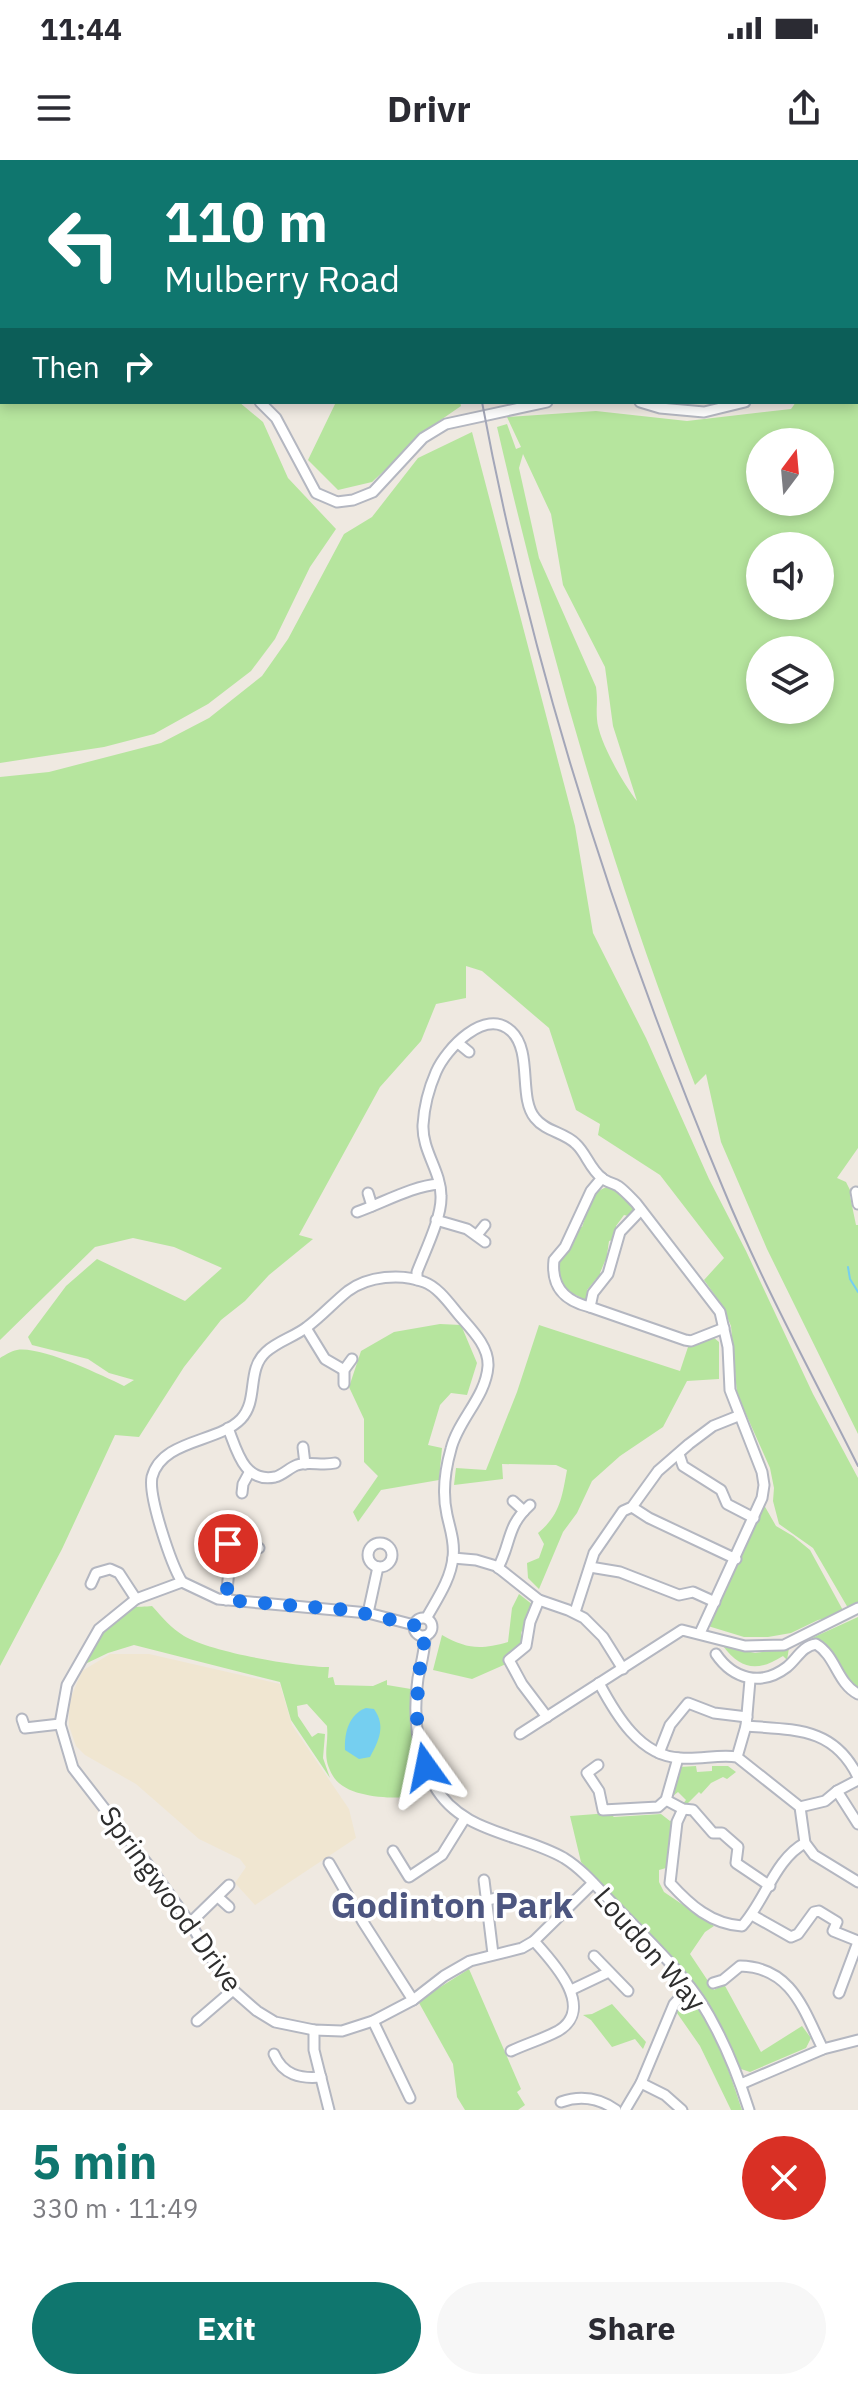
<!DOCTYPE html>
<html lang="en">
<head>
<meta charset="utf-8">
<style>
	body { margin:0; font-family:"IBM Plex Sans",sans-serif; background:#f7f7f7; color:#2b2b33; height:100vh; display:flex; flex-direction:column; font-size:30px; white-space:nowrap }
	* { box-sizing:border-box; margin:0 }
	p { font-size:26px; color:#7c7c81 }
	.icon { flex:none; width:44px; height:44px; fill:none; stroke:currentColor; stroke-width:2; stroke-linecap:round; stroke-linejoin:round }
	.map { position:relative; height:1950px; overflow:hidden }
	.side { display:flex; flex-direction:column; background:#fff; flex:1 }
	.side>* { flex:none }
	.banner { position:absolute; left:0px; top:0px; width:858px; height:244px; box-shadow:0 4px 12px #0003; background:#0f766e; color:#fff; overflow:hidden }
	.needle { width:52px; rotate:16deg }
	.fabs { position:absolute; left:746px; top:268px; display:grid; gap:16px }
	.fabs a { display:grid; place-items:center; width:88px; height:88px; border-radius:50%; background:#fff; box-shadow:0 4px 12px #0003; font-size:40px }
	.pin { position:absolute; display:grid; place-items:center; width:68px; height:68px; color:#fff; margin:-34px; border:4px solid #fff; border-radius:50%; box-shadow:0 2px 8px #0007 }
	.me { position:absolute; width:88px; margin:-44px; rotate:348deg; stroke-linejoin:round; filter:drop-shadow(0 0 6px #0008) }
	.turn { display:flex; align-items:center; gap:28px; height:168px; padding:0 32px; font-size:36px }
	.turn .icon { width:104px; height:104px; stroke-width:2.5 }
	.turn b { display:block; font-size:56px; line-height:68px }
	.then { display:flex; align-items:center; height:76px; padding:0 32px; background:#0003; gap:16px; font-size:30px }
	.round { display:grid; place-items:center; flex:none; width:84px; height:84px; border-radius:42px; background:#f7f7f7 }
	.headline { display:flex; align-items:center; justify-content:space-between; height:136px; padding:0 32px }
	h1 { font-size:48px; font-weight:700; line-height:60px; color:#0f766e }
	.button { display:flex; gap:16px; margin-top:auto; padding:16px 32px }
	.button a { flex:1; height:92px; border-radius:48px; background:#0f766e; color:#fff; font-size:32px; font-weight:700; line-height:92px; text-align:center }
	.button a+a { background:#f7f7f7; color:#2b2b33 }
	.status { display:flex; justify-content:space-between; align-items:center; height:56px; padding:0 40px; background:#fff; direction:ltr }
	.status svg { height:22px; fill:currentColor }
	header { display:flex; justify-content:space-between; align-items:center; height:104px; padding:0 32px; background:#fff; font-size:36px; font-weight:700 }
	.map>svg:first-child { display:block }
	.education { fill:#f0e6d1 }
	.green { fill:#b6e59e; fill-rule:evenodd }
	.water { fill:#75cff0 }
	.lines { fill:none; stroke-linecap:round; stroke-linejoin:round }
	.stream { stroke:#75cff0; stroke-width:2 }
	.street-casing { stroke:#b4b7c1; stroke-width:13 }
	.street { stroke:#fff; stroke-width:9 }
	.rail { stroke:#a3a6b8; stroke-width:2 }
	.route { stroke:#1a73e8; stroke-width:14; stroke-dasharray:0 25.2 }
	.labels { text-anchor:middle; stroke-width:7; stroke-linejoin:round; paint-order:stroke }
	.street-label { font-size:28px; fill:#2e2e2e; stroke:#fff }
	.district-label { font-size:36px; font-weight:bold; fill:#4d5680; stroke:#fff }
</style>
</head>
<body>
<div class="status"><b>11:44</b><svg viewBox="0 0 49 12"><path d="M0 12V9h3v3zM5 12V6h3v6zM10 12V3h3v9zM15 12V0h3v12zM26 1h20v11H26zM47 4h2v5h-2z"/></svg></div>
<header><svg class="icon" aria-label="menu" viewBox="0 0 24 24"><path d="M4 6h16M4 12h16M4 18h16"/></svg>Drivr<svg class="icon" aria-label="share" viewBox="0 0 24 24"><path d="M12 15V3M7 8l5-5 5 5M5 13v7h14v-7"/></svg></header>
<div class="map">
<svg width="858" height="1950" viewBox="0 0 858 1950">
	<rect width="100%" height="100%" fill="#efe9e1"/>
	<polygon class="education" points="110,1494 149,1494 280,1524 292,1565 349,1649 356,1678 255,1745 235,1723 246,1707 240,1699 199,1679 136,1624 85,1595 76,1586 69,1566 69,1542 82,1511"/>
	<g class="green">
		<polygon points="472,0 858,0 858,114 856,117 856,2"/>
		<polygon points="0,116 2,242 239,242 263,262 288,318 336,369 310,407 275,479 251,511 208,544 154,574 104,587 0,603"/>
		<path d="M858,154V988L837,1018L846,1022L852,1034L850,1036L856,1065H858V1274L767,1089L721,982L706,914L695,925C611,711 549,491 497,267L507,264L516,289L521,287L507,257L596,251L687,261L791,249L796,242H856ZM760,282H820V342H760ZM523,294L551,354L563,425L605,507L613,566L637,641C624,625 598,580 597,559C596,547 598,542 596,527L539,398L519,308ZM760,386H820V446H760ZM760,490H820V550H760Z"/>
		<polygon points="336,242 460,242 461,246 432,266 372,322 338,330 308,300"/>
		<path d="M472,272L575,666L593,773L646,878L709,1019L746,1091L813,1234L858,1318V1442L848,1448L813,1388L779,1364L773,1341L774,1328L770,1308L737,1234L731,1166L722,1145L704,1120L724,1098L660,1015L598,975L600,964L576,950L549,868L482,811L466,806V838L436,844L421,881L380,927L299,1075L313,1079L269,1115L245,1141L221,1160L184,1207L139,1277L115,1275L62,1389L0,1506V1198C5,1195 11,1191 17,1190C41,1186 101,1215 124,1226L134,1220L109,1213L88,1199L32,1185L28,1177L66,1126L97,1099L185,1141L222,1108L174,1087L133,1078L95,1087L0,1180V617L49,612L161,583L209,558L262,516L288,479L344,374L372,357L418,298Z"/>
		<path d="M612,1026L633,1043L634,1050L628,1056L624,1055L616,1066L617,1070L613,1080L609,1081L607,1095L609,1100L605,1101L600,1113L602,1117L596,1119L587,1130L589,1134L587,1141L582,1142L580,1137C559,1128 556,1126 559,1101C566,1093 576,1087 574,1076L579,1067H582C589,1050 589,1029 612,1026Z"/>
		<polygon points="440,1164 461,1165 477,1203 467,1235 451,1233 440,1245 428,1285 442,1288 439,1320 381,1330 358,1362 353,1352 378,1316 364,1302 364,1259 349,1227 361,1191 394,1172"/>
		<path d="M539,1165L680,1211L689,1184L713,1177L719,1182V1219L687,1221L663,1267L620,1296L592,1321L577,1353L563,1372L539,1429L528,1418L527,1403L539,1398L544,1384L538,1373C560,1355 562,1337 567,1310L556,1305L502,1304L503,1319L454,1325L456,1308L486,1310L517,1232Z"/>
		<polygon points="764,1345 776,1366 793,1376 810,1390 845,1454 818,1460 791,1473 768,1477 744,1477 708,1466"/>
		<path d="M519,1434L533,1445L521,1473L523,1483L505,1500L506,1504L472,1519L433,1510L442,1475C467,1489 480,1490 508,1482L512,1448Z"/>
		<path d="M152,1446C162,1457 171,1468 184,1476C211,1492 296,1507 329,1507L328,1518L333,1517L335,1525L373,1526L387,1520V1525L411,1529C412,1564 412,1597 427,1629C422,1632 417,1637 410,1637C388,1639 345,1637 333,1616C321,1596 329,1586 327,1566L307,1544L297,1546L298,1556L312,1577L318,1573L325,1574L323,1598L330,1618L291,1560L280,1522L134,1485L108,1493L83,1505C94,1485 110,1458 132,1448C137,1446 146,1447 152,1446Z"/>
		<polygon points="858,1457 858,1528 840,1512 832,1495 812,1478"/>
		<path d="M723,1486L755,1493L789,1488L787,1500L783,1496C758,1512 741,1510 723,1486Z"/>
		<polygon points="696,1606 697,1612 712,1611 712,1606 728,1606 736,1612 727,1619 723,1617 711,1623 701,1634 699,1632 684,1647 682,1645 686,1640 678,1632 673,1636 670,1633 680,1607"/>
		<polygon points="609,1653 614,1657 661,1654 670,1661 674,1659 666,1708 659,1710 659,1722 664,1732 714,1766 705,1772 690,1794 714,1830 724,1824 761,1892 802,1866 811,1878 806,1888 750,1912 738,1908 704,1837 677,1805 581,1702 570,1656"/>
		<polygon points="469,1809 521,1929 517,1932 525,1945 518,1950 465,1950 457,1937 453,1904 418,1841"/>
		<path d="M688,1840C710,1847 734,1927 742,1950H731L700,1886L677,1853L678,1845Z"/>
		<polygon points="612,1844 646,1882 643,1889 635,1879 612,1887 591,1860 583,1855 592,1854"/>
	</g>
	<path class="water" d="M366,1548L374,1549C386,1566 379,1580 370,1597L359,1599L345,1590C344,1573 349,1554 366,1548Z"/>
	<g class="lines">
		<polyline class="stream" points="848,1107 850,1119 858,1132"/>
		<defs>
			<g id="street">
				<polyline points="0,101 2,102"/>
				<polyline points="856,134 858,131"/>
				<polyline points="260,242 276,258 316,333 337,342 353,340 373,332 423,278 446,264 547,242"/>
				<polyline points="640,242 660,248 704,252 745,242"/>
				<polyline points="458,883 469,892"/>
				<path d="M602,1018L591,1031L565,1087L554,1100C551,1126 564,1141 590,1147L593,1133L608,1114L620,1072L641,1050"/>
				<polyline points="856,1032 858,1044"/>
				<polyline points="368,1033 372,1046"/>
				<path d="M357,1052C383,1043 412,1026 439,1024"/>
				<polyline points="436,1060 467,1069 485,1082"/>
				<polyline points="477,1075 485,1065"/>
				<path d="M417,1120V1112C425,1091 442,1057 441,1036C441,1011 422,991 423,965C424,948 429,928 436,912C446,889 485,847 511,871C533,891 518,938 535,958C546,972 564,972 576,984C586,993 590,1009 602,1018C606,1022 613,1023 618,1026C625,1031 630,1037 636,1043L720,1152L728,1187L730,1230L762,1312L764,1325L762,1338L700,1473"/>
				<polyline points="590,1147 685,1180 691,1181 724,1168"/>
				<polyline points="306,1168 325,1199 344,1210"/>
				<polyline points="344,1224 344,1210 352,1199"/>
				<path d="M228,1268C237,1291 244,1323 275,1317C283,1315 289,1308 297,1305C309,1301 322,1306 335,1303"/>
				<polyline points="303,1287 305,1304"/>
				<polyline points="679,1294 683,1306 721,1330 727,1344 754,1358"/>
				<polyline points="242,1333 243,1324 249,1313"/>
				<polyline points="513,1341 524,1351"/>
				<polyline points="632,1347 649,1358 736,1399"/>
				<circle cx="380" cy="1395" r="12"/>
				<polyline points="228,1384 237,1393"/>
				<polyline points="453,1398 476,1400 496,1406 539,1440 568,1450 584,1458 603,1477 623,1509"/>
				<polyline points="590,1407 620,1412 679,1435 693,1432 715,1442"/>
				<path d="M498,1408C512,1381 506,1367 530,1345"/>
				<polyline points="182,1422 136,1439 99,1469 67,1525 60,1564 73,1608 149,1706 190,1763 218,1809 233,1830 257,1851 275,1862 314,1870 342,1871 373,1861 413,1840 444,1816 470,1801 522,1788 534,1781 593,1723"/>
				<path d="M182,1422C171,1404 148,1336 152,1317C162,1279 218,1283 241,1259C259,1240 246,1210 266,1192C278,1181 294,1177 307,1167C322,1156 334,1142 348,1131C368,1116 401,1113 424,1122C438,1127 449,1143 459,1155C471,1169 489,1186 488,1206C486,1237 458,1260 451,1289C445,1310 442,1333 447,1355C450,1369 455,1382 453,1397C451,1419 437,1439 427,1457"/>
				<polyline points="182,1422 218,1439 368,1453 414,1465"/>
				<polyline points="91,1424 96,1413 110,1409 119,1413 136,1439"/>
				<polyline points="226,1440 229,1410 237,1393 259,1388"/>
				<polyline points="539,1440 530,1462 526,1486 509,1500 522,1524 547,1557"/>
				<polyline points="575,1452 594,1393 623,1351 632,1347 658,1311 689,1284 713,1266 738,1256"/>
				<polyline points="368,1453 378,1407"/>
				<circle cx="423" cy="1467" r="9"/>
				<path d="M425,1476C425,1491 421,1504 418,1518C413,1553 416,1594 434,1625C461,1674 521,1673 564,1698C585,1711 600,1731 617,1748C645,1777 676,1806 699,1839C721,1873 737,1912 749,1950"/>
				<path d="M716,1494C733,1519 761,1527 787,1507C797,1499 802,1486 816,1484C836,1496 837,1523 858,1534"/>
				<path d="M599,1523C616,1555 640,1596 680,1598C699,1600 719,1594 737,1597L800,1647L805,1683L814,1695L858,1722"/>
				<polyline points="22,1559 25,1568 60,1564"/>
				<path d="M746,1566C795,1570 834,1567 858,1617"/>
				<polyline points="520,1574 682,1470 745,1486 784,1485 858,1448"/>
				<polyline points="659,1593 670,1565 688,1543 714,1553 747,1557"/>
				<polyline points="737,1597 746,1566 750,1520"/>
				<polyline points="598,1605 587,1613 599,1631 603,1650 658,1647 666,1640 678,1598"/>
				<polyline points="837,1631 858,1664"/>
				<polyline points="666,1640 683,1649 693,1650 713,1673 722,1673 738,1687 736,1703 770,1726"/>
				<polyline points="800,1647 825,1641 837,1631 858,1620"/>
				<path d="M683,1649L677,1662L670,1723C690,1745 711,1764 742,1766C765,1741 775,1699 805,1683"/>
				<polyline points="393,1691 409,1717 442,1695 465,1658"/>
				<polyline points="329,1703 363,1762 413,1840"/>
				<polyline points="484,1720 493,1794"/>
				<polyline points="218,1737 229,1747"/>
				<polyline points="487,1740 502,1737"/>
				<polyline points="752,1755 791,1777 798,1774 814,1752 819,1751 837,1762 833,1771 858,1781"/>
				<polyline points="190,1763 229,1725"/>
				<polyline points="594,1796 628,1831"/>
				<path d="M713,1823L723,1820L740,1806C792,1807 804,1851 823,1889"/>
				<polyline points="571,1830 609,1812"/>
				<polyline points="839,1833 858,1782"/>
				<polyline points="197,1861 233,1830"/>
				<polyline points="373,1861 410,1938"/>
				<polyline points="314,1870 314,1890 329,1950"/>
				<path d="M511,1891C526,1884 543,1879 558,1871C597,1848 552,1801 534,1781"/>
				<path d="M274,1894C283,1915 300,1919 321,1917"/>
				<polyline points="641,1923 665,1935 682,1950"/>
				<polyline points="741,1924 823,1889 858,1880"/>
				<path d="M561,1942C581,1935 599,1938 616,1950"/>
				<polyline points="625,1950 641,1923 674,1844 690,1827"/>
			</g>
		</defs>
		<use href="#street" class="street-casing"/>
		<use href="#street" class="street"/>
		<g class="rail">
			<polyline points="442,0 443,2"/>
			<path d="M482,242C532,511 618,776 723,1028C762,1123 812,1214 858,1306"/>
		</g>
	</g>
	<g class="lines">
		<polyline class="route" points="228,1384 237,1393 229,1410 226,1440 349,1450 414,1465 416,1473 425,1476 418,1520 417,1562 426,1607"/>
	</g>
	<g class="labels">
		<g class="street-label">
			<text transform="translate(171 1739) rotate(54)" y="10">Springwood Drive</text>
			<text transform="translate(650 1789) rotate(49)" y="10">Loudon Way</text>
		</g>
		<g class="district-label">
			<text x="452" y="1758">Godinton Park</text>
		</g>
	</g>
</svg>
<div class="fabs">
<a><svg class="needle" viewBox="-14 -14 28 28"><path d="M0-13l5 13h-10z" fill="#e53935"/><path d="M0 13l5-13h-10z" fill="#7c7c81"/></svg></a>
<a><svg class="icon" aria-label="sound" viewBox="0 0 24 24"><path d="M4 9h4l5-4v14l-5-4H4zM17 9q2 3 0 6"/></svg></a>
<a><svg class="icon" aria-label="layers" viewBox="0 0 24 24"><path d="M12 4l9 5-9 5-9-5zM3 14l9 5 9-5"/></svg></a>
</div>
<div class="pin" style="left:228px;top:1384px;background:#d93025"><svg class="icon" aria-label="arrive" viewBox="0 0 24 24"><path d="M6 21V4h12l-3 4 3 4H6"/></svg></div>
<svg class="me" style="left:426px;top:1607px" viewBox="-20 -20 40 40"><path d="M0-17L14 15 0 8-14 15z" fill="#1a73e8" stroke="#fff" stroke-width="4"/></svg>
<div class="banner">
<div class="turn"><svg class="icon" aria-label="left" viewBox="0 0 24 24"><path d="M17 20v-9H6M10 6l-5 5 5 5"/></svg><div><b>110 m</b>Mulberry Road</div></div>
<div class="then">Then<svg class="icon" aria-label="right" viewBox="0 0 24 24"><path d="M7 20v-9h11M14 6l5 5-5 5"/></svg></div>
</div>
</div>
<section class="side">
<div class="headline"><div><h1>5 min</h1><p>330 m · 11:49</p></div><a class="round" style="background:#d93025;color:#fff"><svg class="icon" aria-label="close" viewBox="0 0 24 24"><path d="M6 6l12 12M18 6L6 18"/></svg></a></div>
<div class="button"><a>Exit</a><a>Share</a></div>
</section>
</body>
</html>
